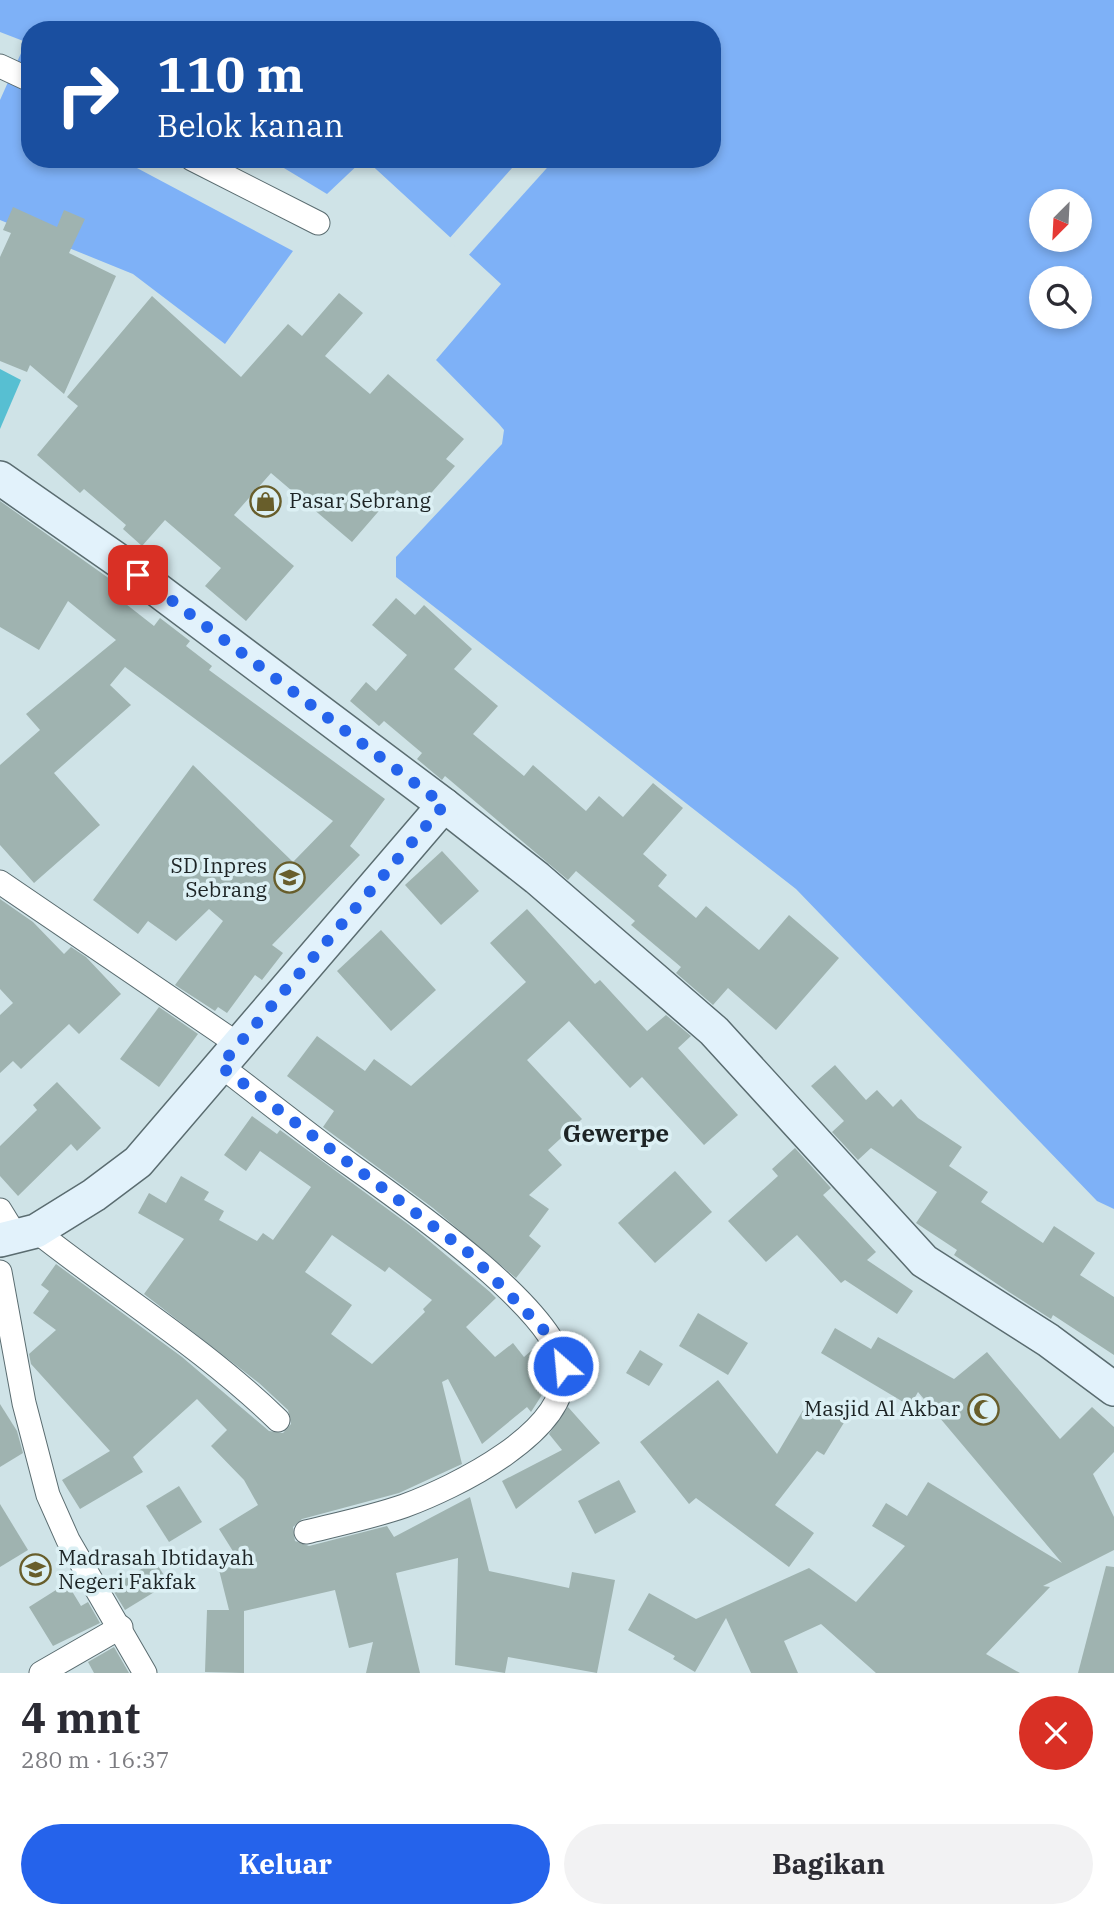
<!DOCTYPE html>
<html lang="id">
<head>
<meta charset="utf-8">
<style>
	body { margin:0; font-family:"IBM Plex Serif",serif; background:#f2f2f3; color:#2b2b33; height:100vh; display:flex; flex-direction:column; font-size:26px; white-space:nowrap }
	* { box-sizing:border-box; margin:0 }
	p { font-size:23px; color:#7c7c81 }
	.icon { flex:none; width:38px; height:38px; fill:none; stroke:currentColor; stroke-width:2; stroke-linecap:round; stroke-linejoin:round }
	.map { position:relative; height:1673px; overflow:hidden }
	.details { display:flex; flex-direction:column; background:#fff; flex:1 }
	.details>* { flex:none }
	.hud { position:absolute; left:21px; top:21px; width:700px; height:147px; border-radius:28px; box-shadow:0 4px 10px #0003; background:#1a4fa0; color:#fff; overflow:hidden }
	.needle { width:46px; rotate:204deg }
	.tools { position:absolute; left:1029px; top:189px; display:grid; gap:14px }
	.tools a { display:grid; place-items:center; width:63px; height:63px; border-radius:50%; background:#fff; box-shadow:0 4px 10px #0003; font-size:35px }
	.pin { position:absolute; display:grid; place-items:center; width:60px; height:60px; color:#fff; margin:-30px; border-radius:14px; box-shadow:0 4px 10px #0006 }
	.me { position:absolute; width:77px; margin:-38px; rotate:333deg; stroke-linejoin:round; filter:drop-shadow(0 0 5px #0008) }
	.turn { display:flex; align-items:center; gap:24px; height:147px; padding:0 21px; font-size:32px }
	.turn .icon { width:91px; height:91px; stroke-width:2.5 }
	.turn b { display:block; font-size:49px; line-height:60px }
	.round { display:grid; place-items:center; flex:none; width:74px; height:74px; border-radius:37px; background:#f2f2f3 }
	.overview { display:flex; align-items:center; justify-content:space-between; height:119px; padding:0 21px }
	h1 { font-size:42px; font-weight:800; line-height:52px }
	.primary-button { display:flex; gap:14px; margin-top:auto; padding:14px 21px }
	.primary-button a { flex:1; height:80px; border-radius:42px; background:#2563eb; color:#fff; font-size:28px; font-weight:800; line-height:80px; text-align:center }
	.primary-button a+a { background:#f2f2f3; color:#2b2b33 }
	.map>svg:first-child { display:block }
	.green { fill:#57bfd2 }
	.water { fill:#7eb1f7; fill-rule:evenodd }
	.pier { fill:#cfe3e7 }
	.building { fill:#9fb3b0; fill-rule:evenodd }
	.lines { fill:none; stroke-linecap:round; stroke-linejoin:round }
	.street-casing { stroke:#5a6c70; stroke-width:25 }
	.secondary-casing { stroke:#5a6c70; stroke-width:36 }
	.street { stroke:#fff; stroke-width:23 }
	.secondary { stroke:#e2f2fb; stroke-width:33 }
	.route { stroke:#2563eb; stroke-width:12; stroke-dasharray:0 21.6 }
	.labels { text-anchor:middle; stroke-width:7; stroke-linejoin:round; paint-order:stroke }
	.poi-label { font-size:21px; fill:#1d2425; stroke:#dcf0f4; text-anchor:start }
	.quarter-label { font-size:24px; font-weight:bold; fill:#1d2425; stroke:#dcf0f4 }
</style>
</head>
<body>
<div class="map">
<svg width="1114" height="1673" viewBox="0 0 1114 1673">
	<rect width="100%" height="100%" fill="#cfe3e7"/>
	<polygon class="green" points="0,369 21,380 0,429"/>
	<g class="water">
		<path d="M0,0H1114V1209L1097,1201L796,889L396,577V557L502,444L504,430L499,424L436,360L501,284L365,159H712V30H30V159H120L293,251L225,344L133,274L0,220V100L26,42L0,32ZM1041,201H1080V240H1041ZM1041,278H1080V317H1041Z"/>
		<polygon points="269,159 364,159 327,194"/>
	</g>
	<polygon class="pier" points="520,159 555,159 467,257 448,240"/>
	<g class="building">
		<polygon points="13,207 57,227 64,210 85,219 69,253 116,276 64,394 30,365 27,372 0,361 0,257 11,233 3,230"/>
		<polygon points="339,293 363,313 325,356 370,394 388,374 464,439 446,459 455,466 418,508 397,490 352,542 271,473 234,515 294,566 246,621 205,586 221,568 165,520 142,546 123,529 126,525 84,489 80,493 37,455 78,406 67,397 152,296 241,377 288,324 302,336"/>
		<polygon points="0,501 124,589 117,597 154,626 160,618 190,641 186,646 212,666 209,670 385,799 350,846 360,855 272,945 283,953 262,980 255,975 227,1013 218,1007 215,1011 175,985 223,921 209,909 176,941 148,921 138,934 93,900 193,765 293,862 333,821 125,667 110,685 131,705 54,773 100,825 34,883 0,845 0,765 40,730 26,714 116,640 68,601 39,650 0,627"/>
		<polygon points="396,598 415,615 424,605 472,649 454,669 498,706 473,734 524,776 533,765 586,811 599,796 623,817 653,783 683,808 643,854 667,875 658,886 696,918 706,906 759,950 789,915 839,958 776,1030 728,988 713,1005 676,973 681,967 631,925 635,921 576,871 568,880 445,776 442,780 417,759 422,753 384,721 379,726 350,701 366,682 376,691 407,655 372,625"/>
		<polygon points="442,851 479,891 441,925 405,885"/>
		<polygon points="0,899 33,922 64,954 71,947 86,957 121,994 79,1034 69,1024 21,1069 13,1061 0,1073 0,1015 13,1003 0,989"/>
		<polygon points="527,909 595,984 600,980 647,1031 666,1015 691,1036 678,1048 738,1115 704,1145 642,1077 630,1088 569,1021 527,1060 582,1119 548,1150 562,1165 529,1195 549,1209 529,1236 541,1246 516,1278 433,1208 323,1127 334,1111 287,1076 317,1036 365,1071 374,1059 411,1086 526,982 490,943"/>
		<polygon points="381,930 436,990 391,1031 337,971"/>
		<polygon points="159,1007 198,1034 159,1087 120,1059"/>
		<polygon points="835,1065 866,1100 877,1090 893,1107 901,1099 918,1118 962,1147 949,1166 988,1192 981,1202 1043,1243 1054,1226 1095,1253 1080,1275 1114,1297 1114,1355 1053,1315 1051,1319 1009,1292 954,1255 957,1250 916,1223 937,1192 871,1148 858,1160 832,1132 844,1121 811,1086"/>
		<polygon points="57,1082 101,1128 77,1151 71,1144 18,1196 0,1176 0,1146 37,1110 33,1105"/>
		<path d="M252,1116L277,1134L280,1130L416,1230L490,1292L496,1298L466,1327L495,1357L513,1343L524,1357L532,1350L549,1371L547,1387L531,1412L527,1407L482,1444L448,1379L442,1382L462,1464L399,1493L302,1519L293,1527L295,1541L309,1546L387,1526L394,1537L470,1497L489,1571L569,1588L572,1572L615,1580L597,1673L508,1657L505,1673L455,1665L458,1558L396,1573L420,1673H366L373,1642L349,1648L335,1590L244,1611V1673L205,1672L207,1610H229L219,1570L241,1564L219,1529L258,1505L244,1480L211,1446L227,1430L197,1399L133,1457L143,1472L80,1509L62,1480L110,1451L31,1364L29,1354L56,1330L33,1313L49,1291L41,1285L56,1264L182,1357L269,1431L283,1433L291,1424L288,1410L259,1383L144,1294L184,1239L138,1213L149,1193L166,1203L181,1176L209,1192L204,1200L224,1211L219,1220L257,1241L263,1233L273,1240L311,1187L260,1151L246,1171L224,1155ZM332,1235L385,1272L389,1267L432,1300L423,1309L425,1312L372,1364L331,1334L352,1305L305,1272Z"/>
		<polygon points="795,1148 831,1188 823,1195 876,1252 867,1260 913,1291 897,1314 845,1280 841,1283 797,1235 766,1262 728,1221 778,1176 772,1169"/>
		<polygon points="675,1171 712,1212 655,1263 618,1223"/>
		<polygon points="698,1313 748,1343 728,1375 679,1346"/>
		<polygon points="835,1328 871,1349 878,1337 954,1379 987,1352 1060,1439 1092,1407 1114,1427 1114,1452 1093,1474 1114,1517 1114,1550 1043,1586 1050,1587 986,1654 1020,1673 876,1673 821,1624 784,1641 798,1673 751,1673 726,1618 695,1672 673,1659 675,1656 628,1630 649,1593 696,1619 809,1568 856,1602 905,1546 872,1526 886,1503 907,1516 928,1482 1062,1563 918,1392 910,1406 821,1353"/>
		<polygon points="640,1350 663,1364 649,1386 626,1373"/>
		<polygon points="718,1380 777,1454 809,1400 845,1421 824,1455 817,1451 775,1505 814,1533 789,1567 696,1498 689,1504 640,1442"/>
		<polygon points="0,1404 17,1431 23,1453 0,1467"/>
		<polygon points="568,1407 600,1443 516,1509 502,1481 562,1450 549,1434"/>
		<polygon points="619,1480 636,1512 595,1534 578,1501"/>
		<polygon points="179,1486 202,1522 169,1542 146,1506"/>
		<polygon points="0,1504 28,1550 0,1567"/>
		<polygon points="155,1561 169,1583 125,1610 111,1587"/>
		<polygon points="1106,1566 1114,1567 1114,1673 1078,1673"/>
		<polygon points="67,1583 81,1606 88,1602 100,1623 53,1646 29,1607"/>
		<polygon points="114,1647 129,1673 94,1673 88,1662"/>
	</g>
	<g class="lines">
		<defs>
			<g id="street">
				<polyline points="0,66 30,80"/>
				<polyline points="192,159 318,223"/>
				<polyline points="0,882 239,1045"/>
				<path d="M221,1066C257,1094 293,1122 330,1150C382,1188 556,1305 563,1368C571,1432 453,1488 404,1506C372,1517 339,1524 306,1532"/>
				<polyline points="0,1210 16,1236"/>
				<path d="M36,1231C117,1295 204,1348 278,1420"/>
				<polyline points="0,1272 24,1403 48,1495 68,1540 145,1673"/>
				<polyline points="41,1673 121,1627"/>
			</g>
			<g id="secondary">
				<polyline points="0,478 119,561 444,805 537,878 714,1031 924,1261 1048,1340 1114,1389"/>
				<polyline points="0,1240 36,1231 94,1195 138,1162 444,805"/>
			</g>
		</defs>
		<use href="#street" class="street-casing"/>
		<use href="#secondary" class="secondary-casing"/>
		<use href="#street" class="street"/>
		<use href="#secondary" class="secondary"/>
	</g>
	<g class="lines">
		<polyline class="route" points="138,575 444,805 220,1066 469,1253 543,1329 563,1366"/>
	</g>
	<defs>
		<symbol id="shop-ring" viewBox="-11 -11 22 22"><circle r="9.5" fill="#dcf0f4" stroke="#685e2b" stroke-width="1.5"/><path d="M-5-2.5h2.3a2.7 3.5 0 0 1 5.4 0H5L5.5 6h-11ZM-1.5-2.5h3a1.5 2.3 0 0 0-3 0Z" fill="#685e2b"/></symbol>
		<symbol id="school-ring" viewBox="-11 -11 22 22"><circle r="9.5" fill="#dcf0f4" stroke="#685e2b" stroke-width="1.5"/><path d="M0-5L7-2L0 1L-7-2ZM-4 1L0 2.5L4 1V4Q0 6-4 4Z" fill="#685e2b"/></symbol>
		<symbol id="mosque-ring" viewBox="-11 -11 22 22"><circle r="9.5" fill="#dcf0f4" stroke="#685e2b" stroke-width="1.5"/><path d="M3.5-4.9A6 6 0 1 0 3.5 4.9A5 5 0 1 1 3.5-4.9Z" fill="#685e2b"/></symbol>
	</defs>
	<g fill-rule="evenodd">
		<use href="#shop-ring" x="248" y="484" width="35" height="35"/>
		<use href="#school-ring" x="272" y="860" width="35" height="35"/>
		<use href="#mosque-ring" x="966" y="1392" width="35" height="35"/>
		<use href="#school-ring" x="18" y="1552" width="35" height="35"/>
	</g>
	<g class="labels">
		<g class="poi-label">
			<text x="289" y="508">Pasar Sebrang</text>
			<text x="267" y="873" text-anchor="end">SD Inpres<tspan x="267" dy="24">Sebrang</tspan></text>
			<text x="960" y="1416" text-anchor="end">Masjid Al Akbar</text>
			<text x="58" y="1565">Madrasah Ibtidayah<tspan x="58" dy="24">Negeri Fakfak</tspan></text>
		</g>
		<g class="quarter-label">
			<text x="616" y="1142">Gewerpe</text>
		</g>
	</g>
</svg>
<div class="tools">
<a><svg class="needle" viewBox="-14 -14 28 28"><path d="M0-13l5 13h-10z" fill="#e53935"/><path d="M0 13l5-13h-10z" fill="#7c7c81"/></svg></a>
<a><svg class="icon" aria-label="search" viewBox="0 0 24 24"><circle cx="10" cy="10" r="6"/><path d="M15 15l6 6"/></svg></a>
</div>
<div class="pin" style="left:138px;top:575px;background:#d93025"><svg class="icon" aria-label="arrive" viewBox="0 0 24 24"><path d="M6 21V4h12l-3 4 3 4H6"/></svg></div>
<svg class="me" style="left:563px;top:1366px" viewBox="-20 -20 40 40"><circle r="17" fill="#2563eb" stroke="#fff" stroke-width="3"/><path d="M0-11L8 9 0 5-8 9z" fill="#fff"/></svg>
<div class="hud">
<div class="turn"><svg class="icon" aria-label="right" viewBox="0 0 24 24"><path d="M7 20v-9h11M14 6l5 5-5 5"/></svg><div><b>110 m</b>Belok kanan</div></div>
</div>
</div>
<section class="details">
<div class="overview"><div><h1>4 mnt</h1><p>280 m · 16:37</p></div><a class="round" style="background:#d93025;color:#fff"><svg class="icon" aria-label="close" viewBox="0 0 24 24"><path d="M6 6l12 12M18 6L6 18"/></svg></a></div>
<div class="primary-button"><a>Keluar</a><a>Bagikan</a></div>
</section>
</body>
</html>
